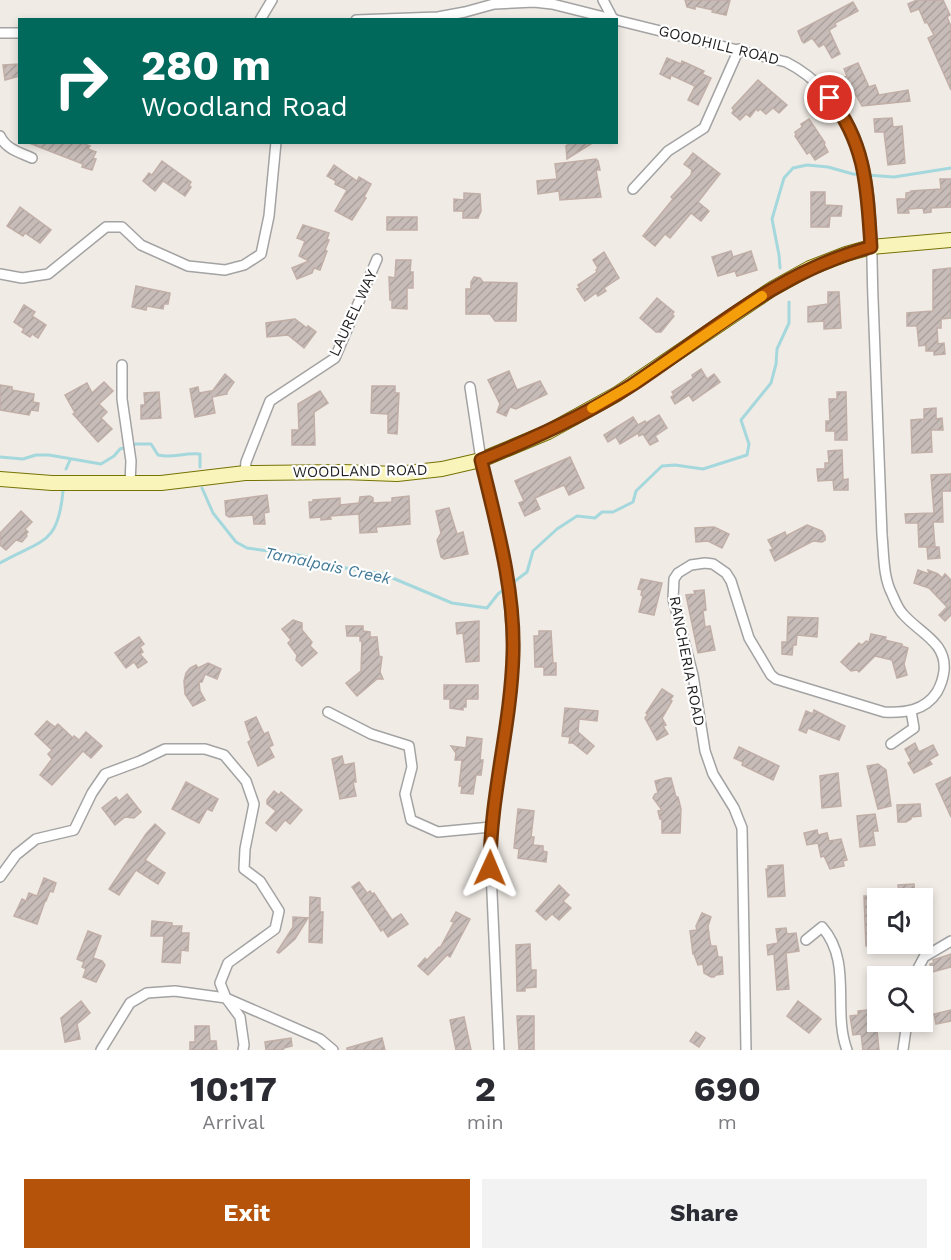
<!DOCTYPE html>
<html lang="en">
<head>
<meta charset="utf-8">
<style>
	body { margin:0; font-family:"Work Sans",sans-serif; background:#f2f2f3; color:#2b2b33; height:100vh; display:flex; flex-direction:column; font-size:22px; white-space:nowrap }
	* { box-sizing:border-box; margin:0 }
	p { font-size:20px; color:#7c7c81 }
	.icon { flex:none; width:33px; height:33px; fill:none; stroke:currentColor; stroke-width:2; stroke-linecap:round; stroke-linejoin:round }
	.map { position:relative; height:1050px; overflow:hidden }
	.side { display:flex; flex-direction:column; background:#fff; flex:1 }
	.side>* { flex:none }
	.top-card { position:absolute; left:18px; top:18px; width:600px; height:126px; border-radius:0px; box-shadow:0 3px 9px #0003; background:#00695c; color:#fff; overflow:hidden }
	.fabs { position:absolute; left:867px; top:888px; display:grid; gap:12px }
	.fabs a { display:grid; place-items:center; width:66px; height:66px; border-radius:0px; background:#fff; box-shadow:0 3px 9px #0003; font-size:30px }
	.pin { position:absolute; display:grid; place-items:center; width:51px; height:51px; color:#fff; margin:-26px; border:3px solid #fff; border-radius:50%; box-shadow:0 2px 6px #0007 }
	.me { position:absolute; width:66px; margin:-33px; rotate:1deg; stroke-linejoin:round; filter:drop-shadow(0 0 4px #0008) }
	.turn { display:flex; align-items:center; gap:21px; height:126px; padding:0 24px; font-size:27px }
	.turn .icon { width:78px; height:78px; stroke-width:2.5 }
	.turn b { display:block; font-size:42px; line-height:51px }
	.eta { display:flex; justify-content:space-evenly; align-items:center; height:102px; text-align:center }
	.eta b { font-size:36px; font-weight:700; line-height:42px }
	.button { display:flex; gap:12px; margin-top:auto; padding:12px 24px }
	.button a { flex:1; height:69px; border-radius:0px; background:#b45309; color:#fff; font-size:24px; font-weight:700; line-height:69px; text-align:center }
	.button a+a { background:#f2f2f3; color:#2b2b33 }
	.map>svg:first-child { display:block }
	.lines { fill:none; stroke-linecap:round; stroke-linejoin:round }
	.stream { stroke:#a5d8dd; stroke-width:3 }
	.building { fill:url(#building-hatch); stroke:#c1afa7; stroke-width:1.5 }
	.street-casing { stroke:#a3a3a3; stroke-width:12 }
	.secondary-casing { stroke:#767305; stroke-width:16 }
	.street { stroke:#fff; stroke-width:9 }
	.secondary { stroke:#f9f4b9; stroke-width:14 }
	.route-casing { stroke:#753606; stroke-width:15 }
	.route { stroke:#b45309; stroke-width:10 }
	.slow { stroke:#f59e0b; stroke-width:10 }
	.labels { text-anchor:middle; stroke-width:4.5; stroke-linejoin:round; paint-order:stroke }
	.street-label { font-size:15px; fill:#1f1f1f; stroke:#fff }
	.water-label { font-size:16px; font-style:italic; fill:#427997; stroke:#fff }
</style>
</head>
<body>
<div class="map">
<svg width="951" height="1050" viewBox="0 0 951 1050">
	<defs>
		<pattern id="building-hatch" width="6" height="6" patternUnits="userSpaceOnUse" patternTransform="scale(1.5)"><rect width="6" height="6" fill="#c7bcb8"/><path d="M-1 1l2-2M0 6l6-6M5 7l2-2" fill="none" stroke="#aaa19e"/></pattern>
	</defs>
	<rect width="100%" height="100%" fill="#f0ebe5"/>
	<g class="lines">
		<g class="stream">
			<polyline points="780,268 779,255 772,219 784,178 793,168 807,165 828,167 853,174 894,177 951,168"/>
			<path d="M0,457L23,459L36,455H49L101,464L114,456L120,449L136,444H151L158,455C173,459 184,452 200,454V467"/>
			<polyline points="66,469 70,460"/>
			<polyline points="202,488 213,513 236,542 247,548 298,555 314,559 327,565 383,574 452,603 487,608 498,594 527,572 533,551 557,529 577,516 595,518 602,512 613,512 633,502 636,491 662,466 675,465 703,469 747,455 749,444 741,420 771,383 776,364 777,349 789,323 789,302"/>
			<path d="M0,563C42,539 58,546 63,491"/>
		</g>
	</g>
	<g class="building">
		<polygon points="685,0 730,0 726,15 712,12 713,10 695,6 695,9 687,7"/>
		<polygon points="917,0 943,0 950,15 947,17 951,26 951,90 928,38 934,35 927,22 925,23 919,9 911,12 908,4"/>
		<polygon points="853,2 858,11 835,23 836,26 829,30 840,54 832,58 824,44 819,47 812,38 804,43 802,41 798,31"/>
		<polygon points="667,58 681,64 682,61 704,71 702,74 711,78 698,105 688,100 695,86 671,75 670,79 660,74"/>
		<polygon points="858,63 869,87 875,85 879,95 908,90 910,101 862,106 852,88 848,90 843,78 847,76 844,69"/>
		<polygon points="20,64 20,76 5,80 3,65"/>
		<polygon points="758,80 787,105 779,113 773,108 766,114 760,109 758,111 756,109 750,117 746,114 740,120 732,113 734,110 732,108"/>
		<polygon points="892,118 893,127 902,126 905,163 888,165 884,132 875,132 874,119"/>
		<polygon points="809,119 825,143 824,144 828,152 815,160 810,152 807,154 795,136 796,135 795,132 802,127 801,124"/>
		<polygon points="79,142 90,146 88,149 96,152 93,158 96,159 92,170 82,167 83,164 29,143"/>
		<polygon points="572,142 594,142 567,159 566,146"/>
		<polygon points="693,153 720,174 698,202 709,211 701,221 691,213 670,238 665,234 655,246 643,236 673,199 671,197 691,175 692,170 684,164"/>
		<polygon points="596,159 598,161 600,170 596,170 601,197 560,200 559,191 538,194 537,181 557,179 555,164"/>
		<polygon points="162,161 191,182 189,186 191,187 185,196 163,181 155,191 143,181 149,173 152,175"/>
		<polygon points="334,165 357,181 359,177 371,184 364,197 366,198 352,220 335,211 347,190 335,184 336,181 327,176"/>
		<polygon points="940,179 951,179 951,207 931,208 931,212 924,213 923,208 908,209 909,213 898,213 897,199 906,199 906,193 911,192 911,191 941,189"/>
		<polygon points="811,192 825,192 825,205 842,206 841,216 830,216 829,227 811,227"/>
		<polygon points="464,193 480,194 481,211 478,218 463,218 463,211 454,211 454,199 464,200"/>
		<polygon points="20,207 51,230 40,243 25,233 23,236 7,226"/>
		<rect x="387" y="217" width="30" height="13"/>
		<polygon points="303,225 329,233 327,239 329,240 325,250 327,251 320,270 314,268 312,273 297,279 292,268 309,261 299,256 305,241 297,238"/>
		<polygon points="731,251 733,257 751,251 757,270 737,276 735,271 718,276 712,257"/>
		<polygon points="604,252 619,278 604,288 606,291 598,296 596,293 585,301 577,289 580,288 578,285 597,272 596,270 598,268 593,260"/>
		<polygon points="396,260 411,260 410,272 413,272 413,288 407,288 407,309 392,308 392,300 390,300 389,277 395,278"/>
		<polygon points="951,268 951,318 941,319 941,328 937,328 938,344 944,343 945,354 934,355 934,351 926,351 926,345 919,346 917,326 907,326 907,313 933,311 933,270"/>
		<polygon points="474,277 480,278 483,282 517,283 516,321 495,321 490,314 466,314 466,289 471,289 471,282"/>
		<polygon points="136,286 170,293 168,304 164,304 163,309 147,306 146,310 132,307"/>
		<polygon points="828,292 839,292 841,328 824,329 824,321 808,322 808,307 828,304"/>
		<polygon points="657,298 674,312 672,314 674,316 661,332 656,332 640,318"/>
		<polygon points="24,305 35,312 32,316 46,325 38,338 32,334 30,337 22,332 24,329 14,322"/>
		<polygon points="295,319 307,328 308,326 316,332 304,348 288,335 267,337 266,323"/>
		<polygon points="701,369 707,379 714,374 720,382 693,401 689,395 675,404 671,397 674,395 672,392 693,378 692,375"/>
		<polygon points="509,371 517,390 540,381 547,394 516,409 510,407 506,416 497,412 500,404 488,380"/>
		<polygon points="225,374 234,382 227,392 227,394 212,397 215,413 195,417 190,389 198,387 199,393 211,391 211,393"/>
		<polygon points="104,382 113,391 99,404 107,412 101,418 112,429 98,442 73,414 75,413 65,395 87,383 92,393"/>
		<polygon points="0,385 12,387 12,390 34,394 33,402 39,403 38,411 31,410 29,415 0,410"/>
		<polygon points="372,386 395,386 395,393 399,393 397,434 388,433 388,414 371,413"/>
		<polygon points="320,391 328,403 314,412 315,445 292,445 292,430 299,430 298,404"/>
		<polygon points="159,392 161,418 141,419 141,405 145,405 144,393"/>
		<polygon points="837,392 846,392 847,440 835,440 835,431 826,431 826,421 830,421 829,399 837,399"/>
		<polygon points="936,408 936,419 942,418 943,430 931,430 932,452 912,453 911,420 924,419 924,409"/>
		<polygon points="659,415 667,428 655,436 658,441 650,445 643,434 639,436 638,433 620,444 616,437 608,442 604,435 633,417 638,425 645,421 646,423"/>
		<polygon points="842,450 843,480 848,479 848,490 834,490 833,480 818,481 817,469 825,469 825,463 829,463 828,451"/>
		<polygon points="570,457 584,488 569,495 564,485 535,498 540,509 525,516 519,503 524,501 515,481"/>
		<polygon points="951,474 951,491 942,491 943,522 933,522 935,547 919,547 918,523 906,523 905,514 934,513 931,475"/>
		<polygon points="267,495 269,512 264,513 265,524 254,524 253,515 229,517 226,515 225,501"/>
		<polygon points="370,496 373,498 373,503 392,502 392,498 409,496 410,524 376,527 377,532 360,533 359,514 330,516 331,519 321,520 321,517 310,518 309,502 313,502 313,500 340,498 340,505 359,503 360,497"/>
		<polygon points="449,508 457,534 463,532 468,554 444,559 441,557 437,540 441,533 436,511"/>
		<polygon points="21,511 32,522 25,529 28,532 26,534 27,536 22,542 16,540 6,550 0,545 0,533"/>
		<polygon points="807,525 822,531 825,536 825,540 822,542 813,541 775,561 770,550 773,549 768,540 785,532 786,536"/>
		<polygon points="714,527 729,534 722,548 708,541 696,542 695,528"/>
		<polygon points="927,547 939,547 940,558 928,559"/>
		<polygon points="918,570 929,574 928,570 938,574 942,578 945,574 951,580 951,615 945,621 939,615 947,607 929,588 914,583"/>
		<polygon points="641,579 662,583 654,615 639,612 643,596 641,595 642,590 638,589"/>
		<polygon points="704,590 706,610 703,611 705,627 710,626 715,650 698,653 686,595 695,594 694,591"/>
		<polygon points="788,617 818,618 817,637 797,635 796,645 793,645 792,655 782,654 782,642 787,642"/>
		<polygon points="293,620 302,623 302,630 312,642 310,646 317,653 302,666 296,660 297,655 288,643 291,640 282,629"/>
		<polygon points="479,621 479,661 466,662 463,633 457,634 456,623"/>
		<polygon points="346,626 363,626 363,631 370,632 370,637 377,637 379,656 382,657 380,672 383,679 377,679 357,696 346,683 361,671 362,641 360,641 360,636 347,636"/>
		<polygon points="539,631 551,631 553,663 556,663 556,675 544,675 544,667 535,667 534,636 539,636"/>
		<polygon points="871,634 886,637 885,640 902,644 902,646 908,648 904,664 907,675 897,678 892,660 875,656 859,672 857,670 851,671 841,662 859,643 862,645 866,641 869,642"/>
		<polygon points="139,637 144,644 140,647 143,652 140,654 147,662 138,668 134,662 126,668 115,653"/>
		<polygon points="208,663 221,669 217,679 205,674 202,682 199,682 200,691 205,700 193,706 185,694 184,681 186,673 190,668 196,665 198,668"/>
		<polygon points="444,685 478,685 478,699 466,699 466,707 463,707 463,710 450,708 450,699 444,699"/>
		<polygon points="662,689 673,696 670,700 672,701 662,718 666,725 663,726 668,734 657,740 645,718 648,714 646,713"/>
		<polygon points="565,708 598,711 597,721 579,719 578,732 594,746 587,754 573,743 569,743 570,737 562,736"/>
		<polygon points="814,710 845,726 839,740 808,728 806,733 799,730 806,711 813,714"/>
		<polygon points="256,717 264,734 268,732 273,745 269,747 274,757 258,766 248,742 251,740 245,722"/>
		<polygon points="47,721 55,727 58,724 73,738 74,736 79,740 86,732 102,746 91,758 83,751 52,785 40,775 52,759 48,754 52,750 35,734"/>
		<polygon points="467,737 482,739 480,760 483,760 481,775 476,775 473,794 461,793 462,786 459,786 462,760 455,760 456,753 451,746 466,748"/>
		<polygon points="915,743 919,752 933,745 938,755 929,760 932,764 914,773 908,763 911,761 905,749"/>
		<polygon points="739,747 779,766 773,780 742,765 743,762 734,758"/>
		<polygon points="342,756 344,765 354,763 356,782 353,782 356,796 340,799 332,759"/>
		<polygon points="878,764 886,770 891,806 878,809 867,766"/>
		<polygon points="838,773 841,806 822,808 820,776"/>
		<polygon points="951,777 951,817 936,784"/>
		<polygon points="666,778 671,778 676,797 678,797 681,809 680,833 662,833 662,819 660,819 658,811 662,810 653,798 655,794 658,793 655,781"/>
		<polygon points="186,782 218,799 212,811 207,809 199,823 172,809"/>
		<polygon points="274,791 279,795 281,792 302,810 290,824 285,820 276,831 266,823 276,811 267,804 267,800"/>
		<polygon points="127,794 141,812 134,818 125,817 115,825 102,808 116,797 119,801"/>
		<polygon points="920,804 921,816 911,817 911,819 906,822 898,822 897,805"/>
		<polygon points="518,809 534,811 531,837 534,837 533,845 543,846 543,851 547,852 546,862 518,858 519,849 514,848"/>
		<polygon points="875,814 878,831 873,831 875,845 860,847 857,816"/>
		<polygon points="155,824 165,833 145,860 165,873 158,884 136,870 119,895 109,889 146,834"/>
		<polygon points="817,830 818,835 827,833 829,841 841,839 847,860 843,861 844,866 830,869 824,856 821,857 818,843 807,845 804,833"/>
		<polygon points="783,865 785,896 768,897 766,869 768,869 768,866"/>
		<polygon points="44,878 56,883 53,892 50,891 46,901 45,901 37,924 14,916 22,899 26,901 29,893 37,896"/>
		<polygon points="359,882 367,893 370,891 372,894 374,893 392,920 401,914 408,924 388,937 383,929 381,931 352,887"/>
		<polygon points="914,884 915,898 900,898 898,885"/>
		<polygon points="559,885 569,895 563,901 571,908 559,920 552,914 546,920 536,911"/>
		<polygon points="864,896 876,896 878,900 878,946 866,946"/>
		<polygon points="310,897 320,898 320,912 323,912 322,943 309,942"/>
		<polygon points="456,912 470,919 450,957 447,955 428,975 418,966 425,958 427,960 439,947 440,948 454,922 451,921"/>
		<polygon points="702,913 711,917 708,926 710,942 711,946 716,946 718,957 722,957 723,974 716,975 714,977 711,977 704,973 703,964 698,965 694,954 693,954 690,931 697,930 696,926"/>
		<polygon points="293,917 308,918 295,939 279,953 277,952 293,927"/>
		<polygon points="152,921 172,923 172,926 182,926 181,933 189,933 188,951 181,950 180,963 162,962 164,936 151,936"/>
		<polygon points="786,928 787,934 796,933 799,951 786,953 789,989 777,990 774,954 768,955 767,945 778,943 776,929"/>
		<polygon points="88,931 101,936 93,958 102,961 105,965 96,982 83,977 86,969 82,967 84,962 77,959"/>
		<polygon points="530,944 531,970 536,970 536,987 525,988 525,991 517,991 516,945"/>
		<polygon points="951,954 951,967 932,972 930,964 934,963 933,960"/>
		<polygon points="81,1001 90,1013 77,1024 80,1039 65,1042 61,1018"/>
		<polygon points="798,1001 821,1019 809,1033 787,1016"/>
		<polygon points="878,1009 878,1022 881,1022 882,1031 877,1031 879,1050 863,1050 861,1034 853,1035 850,1016 858,1015 858,1011"/>
		<polygon points="951,1010 951,1021 936,1024 934,1014"/>
		<polygon points="517,1016 534,1016 534,1050 519,1050"/>
		<polygon points="464,1017 471,1050 456,1050 450,1020"/>
		<polygon points="195,1026 209,1026 210,1041 216,1041 217,1050 190,1050 190,1042 195,1042"/>
		<polygon points="696,1032 705,1038 699,1047 690,1041"/>
		<polygon points="291,1038 292,1046 284,1048 283,1050 266,1050 265,1042"/>
		<polygon points="382,1038 385,1050 347,1050 347,1048"/>
	</g>
	<g class="lines">
		<defs>
			<g id="street">
				<polyline points="603,0 613,19"/>
				<polyline points="260,20 272,0"/>
				<polyline points="356,20 438,17 465,12 494,4 534,2 552,4 616,20"/>
				<path d="M616,20L786,62C816,77 842,106 855,138C874,186 871,248 873,299C876,378 879,457 882,535C884,555 883,577 892,594C895,601 898,609 903,614C919,633 947,642 944,671C943,679 941,685 937,692C925,711 904,713 884,712L776,679L771,675L749,638L731,581L726,573L713,564L705,563L691,565L678,573L674,579L673,599L693,675L705,751L713,774L734,808L742,828L746,1050"/>
				<polyline points="0,33 20,33"/>
				<path d="M0,136C6,149 19,152 32,158"/>
				<polyline points="633,189 668,151 704,128 739,49"/>
				<polyline points="0,274 22,278 48,274 106,227 122,227 141,245 188,266 225,270 244,265 261,254 269,216 276,142"/>
				<polyline points="122,365 122,399 131,461 130,484"/>
				<polyline points="470,387 481,460 507,570 513,651 512,685 491,827 490,848 499,1050"/>
				<polyline points="245,473 246,462 270,401 335,358 377,259"/>
				<polyline points="328,712 371,734 409,746 412,767 405,794 411,820 438,832 491,827"/>
				<polyline points="891,744 914,728 911,711"/>
				<polyline points="0,877 16,855 36,839 74,830 92,793 105,774 140,761 165,749 205,749 224,755 246,781 254,804 245,849 244,869 260,881 279,911 275,929 228,963 220,983 226,998 240,1017 244,1045 243,1050"/>
				<path d="M806,940L822,927C853,962 832,1010 847,1050"/>
				<polyline points="914,976 924,957 951,941"/>
				<polyline points="101,1050 130,1003 147,993 175,991 226,998 320,1039 333,1050"/>
				<polyline points="903,1050 907,1022"/>
			</g>
			<polyline id="secondary" points="0,479 52,483 161,483 245,473 343,472 397,474 442,469 481,460 548,432 617,394 772,289 810,268 846,254 871,247 951,240"/>
		</defs>
		<use href="#street" class="street-casing"/>
		<use href="#secondary" class="secondary-casing"/>
		<use href="#street" class="street"/>
		<use href="#secondary" class="secondary"/>
	</g>
	<g class="lines">
		<defs>
			<path id="route" d="M490,868C490,796 511,726 513,654C515,589 496,523 481,460C533,439 584,416 632,385C710,333 779,271 871,247C867,191 867,145 830,98"/>
		</defs>
		<use href="#route" class="route-casing"/>
		<use href="#route" class="route"/>
		<polyline class="slow" points="592,408 632,385 762,296"/>
	</g>
	<g class="labels">
		<g class="street-label">
			<text transform="translate(719 45) rotate(14)" y="5">GOODHILL ROAD</text>
			<text transform="translate(353 313) rotate(-65)" y="5">LAUREL WAY</text>
			<text transform="translate(360 471) rotate(-1)" y="5">WOODLAND ROAD</text>
			<text transform="translate(687 661) rotate(79)" y="5">RANCHERIA ROAD</text>
		</g>
		<g class="water-label">
			<text transform="translate(328 565) rotate(12)" y="6">Tamalpais Creek</text>
		</g>
	</g>
</svg>
<div class="fabs">
<a><svg class="icon" aria-label="sound" viewBox="0 0 24 24"><path d="M4 9h4l5-4v14l-5-4H4zM17 9q2 3 0 6"/></svg></a>
<a><svg class="icon" aria-label="search" viewBox="0 0 24 24"><circle cx="10" cy="10" r="6"/><path d="M15 15l6 6"/></svg></a>
</div>
<div class="pin" style="left:830px;top:98px;background:#d93025"><svg class="icon" aria-label="arrive" viewBox="0 0 24 24"><path d="M6 21V4h12l-3 4 3 4H6"/></svg></div>
<svg class="me" style="left:490px;top:868px" viewBox="-20 -20 40 40"><path d="M0-17L14 15 0 8-14 15z" fill="#b45309" stroke="#fff" stroke-width="4"/></svg>
<div class="top-card">
<div class="turn"><svg class="icon" aria-label="right" viewBox="0 0 24 24"><path d="M7 20v-9h11M14 6l5 5-5 5"/></svg><div><b>280 m</b>Woodland Road</div></div>
</div>
</div>
<section class="side">
<div class="eta">
<div><b>10:17</b><p>Arrival</p></div>
<div><b>2</b><p>min</p></div>
<div><b>690</b><p>m</p></div>
</div>
<div class="button"><a>Exit</a><a>Share</a></div>
</section>
</body>
</html>
